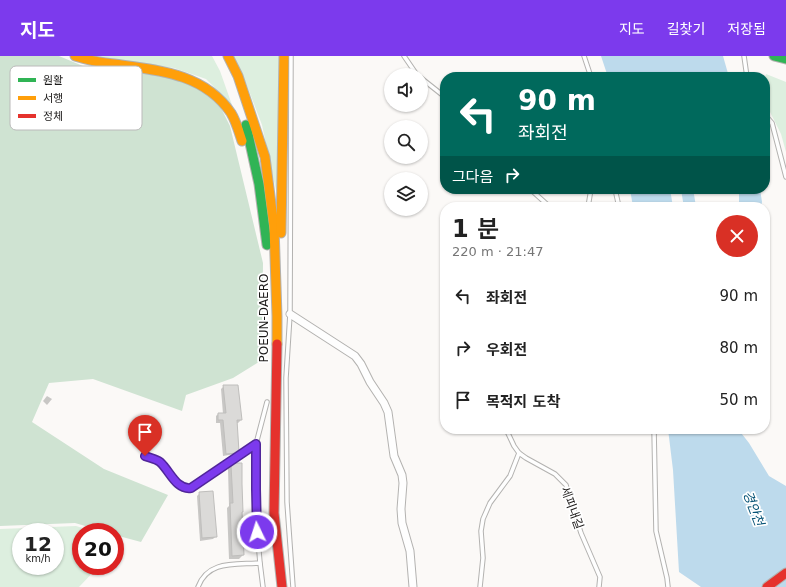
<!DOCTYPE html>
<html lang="ko">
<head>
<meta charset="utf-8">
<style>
	body { margin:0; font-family:"DejaVu Sans","Noto Sans KR",sans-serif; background:#f2f2f2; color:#222; height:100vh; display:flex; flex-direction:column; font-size:15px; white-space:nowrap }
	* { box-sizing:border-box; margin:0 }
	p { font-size:13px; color:#767676 }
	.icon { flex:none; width:22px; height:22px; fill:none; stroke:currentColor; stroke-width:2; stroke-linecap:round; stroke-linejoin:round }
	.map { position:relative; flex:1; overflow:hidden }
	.details { position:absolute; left:440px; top:146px; width:330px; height:232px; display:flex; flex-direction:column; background:#fff; border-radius:16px; box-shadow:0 1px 3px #0004 }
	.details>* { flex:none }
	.banner { position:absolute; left:440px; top:16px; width:330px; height:122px; border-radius:16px; box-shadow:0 1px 3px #0004; background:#00695c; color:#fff; overflow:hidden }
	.controls { position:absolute; left:384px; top:12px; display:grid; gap:8px }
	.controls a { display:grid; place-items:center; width:44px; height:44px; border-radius:50%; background:#fff; box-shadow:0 1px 3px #0004; font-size:20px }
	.speed { position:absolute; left:12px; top:467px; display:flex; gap:8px; font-size:20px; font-weight:700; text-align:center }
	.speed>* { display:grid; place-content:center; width:52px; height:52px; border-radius:50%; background:#fff; box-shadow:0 1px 3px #0004; line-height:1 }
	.speed small { font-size:10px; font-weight:400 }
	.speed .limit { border:6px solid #d22; background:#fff; color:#111 }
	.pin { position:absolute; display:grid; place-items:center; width:34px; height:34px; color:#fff; margin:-41px -17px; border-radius:50% 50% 50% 0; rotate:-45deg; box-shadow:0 0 4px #0007 }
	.pin .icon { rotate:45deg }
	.me { position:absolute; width:44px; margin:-22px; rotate:356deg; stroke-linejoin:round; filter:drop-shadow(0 0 3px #0008) }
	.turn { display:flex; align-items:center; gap:14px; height:84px; padding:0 12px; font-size:18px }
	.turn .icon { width:52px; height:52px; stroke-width:2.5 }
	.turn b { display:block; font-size:28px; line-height:34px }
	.then { display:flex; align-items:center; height:38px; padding:0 12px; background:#0003; gap:8px; font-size:15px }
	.round { display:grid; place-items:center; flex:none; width:42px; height:42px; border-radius:21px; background:#f2f2f2 }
	.head { display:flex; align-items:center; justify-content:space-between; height:68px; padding:0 12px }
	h1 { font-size:24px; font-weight:600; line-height:30px }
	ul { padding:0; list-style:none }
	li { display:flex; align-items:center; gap:12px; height:52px; padding:0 12px }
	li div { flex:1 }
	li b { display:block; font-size:15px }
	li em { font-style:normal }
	header { display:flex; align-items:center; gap:24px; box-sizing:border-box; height:56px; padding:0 20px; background:#7c3aed; color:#fff }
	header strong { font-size:19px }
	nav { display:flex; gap:22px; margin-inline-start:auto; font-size:14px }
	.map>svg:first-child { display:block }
	.green { fill:#ddefdf; fill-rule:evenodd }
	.forest { fill:#cfe3d2 }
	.water { fill:#bddaec }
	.shadow { fill:#0003 }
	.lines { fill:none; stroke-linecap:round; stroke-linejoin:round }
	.river { stroke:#bddaec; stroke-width:12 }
	.building { fill:#dbdad8; stroke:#bfbebc }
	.lane-casing { stroke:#b3b2b0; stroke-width:5.5 }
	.street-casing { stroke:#b3b2b0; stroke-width:9 }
	.fast-casing { stroke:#b3b2b0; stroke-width:11 }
	.slow-casing { stroke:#b3b2b0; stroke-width:11 }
	.jam-casing { stroke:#b3b2b0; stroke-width:11 }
	.lane { stroke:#fefefe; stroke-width:3.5 }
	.street { stroke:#fefefe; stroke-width:7 }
	.fast { stroke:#30b455; stroke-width:9 }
	.slow { stroke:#ff9f0a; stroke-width:9 }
	.jam { stroke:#e5322d; stroke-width:9 }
	.route-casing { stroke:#51269a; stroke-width:10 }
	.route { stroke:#7c3aed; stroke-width:7 }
	.labels { text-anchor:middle; stroke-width:3.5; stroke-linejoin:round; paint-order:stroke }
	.street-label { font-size:12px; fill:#1b1918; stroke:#fff }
	.water-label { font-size:13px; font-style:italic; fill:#065376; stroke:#fff }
	.key { fill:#fff; stroke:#bbbaba; stroke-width:1 }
	.key-label { font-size:11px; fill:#1b1918 }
</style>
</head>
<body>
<header>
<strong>지도</strong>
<nav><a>지도</a><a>길찾기</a><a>저장됨</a></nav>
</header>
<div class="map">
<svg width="786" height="531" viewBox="0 0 786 531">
	<rect width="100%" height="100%" fill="#fbf9f7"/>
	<g class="green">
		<polygon points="94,0 212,0 220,15 232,49 206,23 174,12"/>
		<polygon points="233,0 280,0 277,139 262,69 246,27"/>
		<polygon points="766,18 786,26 786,96 781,78 768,52 765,40 765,21"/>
		<path d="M76,470L96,476H81V510H99L79,531H0V473ZM21,476H55V510H21Z"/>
	</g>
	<polygon class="forest" points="0,0 59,0 83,10 141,17 181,24 201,34 219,48 230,70 263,207 262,304 233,322 186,339 182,355 93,323 49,327 32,366 104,413 168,439 141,486 115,479 115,476 106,476 75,467 0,470"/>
	<g class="water">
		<polygon points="601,0 723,0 729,21 608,21"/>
		<polygon points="630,133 670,133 673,151 633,151"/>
		<polygon points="739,133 760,133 762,146 761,151 742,151 739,146"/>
		<polygon points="668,373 738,373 749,387 769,420 786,430 786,531 701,531 679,516 673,414"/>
	</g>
	<g class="shadow">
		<polygon points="224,330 237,330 241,364 238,367 236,367 238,395 235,398 223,400 220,367 216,367 216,360 218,358 223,358 221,333"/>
		<polygon points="47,340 52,343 47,349 43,345"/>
		<polygon points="232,409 241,457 243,499 239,503 229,503 227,452 229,450 228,413"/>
		<polygon points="200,437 216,480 213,483 200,485 197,440"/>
	</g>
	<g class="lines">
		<polyline class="river" points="687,133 690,151"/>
	</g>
	<g class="building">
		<polygon points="223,329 238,329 242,364 237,364 239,396 237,397 226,398 223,364 218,364 218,357 226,357"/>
		<polygon points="234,407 242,407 242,428 243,456 242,456 244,499 232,500 230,447 233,447 231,409"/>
		<polygon points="213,435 217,481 202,482 199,436"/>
	</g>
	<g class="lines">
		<defs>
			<g id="lane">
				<polyline points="291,0 290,258 286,322 287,446 293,531"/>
				<polyline points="404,0 417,19"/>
				<polyline points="584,0 591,21"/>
				<polyline points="744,0 747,21"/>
				<polyline points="421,22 445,41"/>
				<polyline points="765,59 772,67 786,121"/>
				<polyline points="530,133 550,151"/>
				<polyline points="615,133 619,151"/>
				<polyline points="588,151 591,133"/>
				<polyline points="506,373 514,390 519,397 526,402 555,418 566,429 581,477 600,521 599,531"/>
				<polyline points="654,373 656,475 667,522 668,531"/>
				<polyline points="145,400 159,405 179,428 185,433 191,432 256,388"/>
				<path d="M198,531C208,504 235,509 260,507"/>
				<polyline points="263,531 260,507 256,461 255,405 256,388 267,346"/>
				<polyline points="480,531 483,502 481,475 483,463 490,447 510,420 519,397"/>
			</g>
			<polyline id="street" points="290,258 355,300 361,308 370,326 384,347 388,356 394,400 402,419 403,427 401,453 402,467 410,495 413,531"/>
			<g id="fast">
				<polyline points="774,0 786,3"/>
				<polyline points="246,69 259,128 267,189"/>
			</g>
			<g id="slow">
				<path d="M75,0C88,4 101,7 114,8C157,14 204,17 231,57C236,65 239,76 242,85"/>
				<polyline points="228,0 238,20 265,101 274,171 277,260 277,288"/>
				<polyline points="281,177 284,0"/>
			</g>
			<g id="jam">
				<polyline points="277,288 274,457 282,531"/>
				<polyline points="767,531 786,517"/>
			</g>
		</defs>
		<use href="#lane" class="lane-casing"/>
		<use href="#street" class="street-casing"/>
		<use href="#fast" class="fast-casing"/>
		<use href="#slow" class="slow-casing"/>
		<use href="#jam" class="jam-casing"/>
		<use href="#lane" class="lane"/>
		<use href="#street" class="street"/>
		<use href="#fast" class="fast"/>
		<use href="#slow" class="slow"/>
		<use href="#jam" class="jam"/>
	</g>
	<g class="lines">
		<defs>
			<path id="route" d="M145,400C150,402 156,403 160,406C170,415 176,434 191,432L256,388V433L257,476"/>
		</defs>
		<use href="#route" class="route-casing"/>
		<use href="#route" class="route"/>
	</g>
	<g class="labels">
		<g class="street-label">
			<text transform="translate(264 262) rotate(-90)" y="4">POEUN-DAERO</text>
			<text transform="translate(572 452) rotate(70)" y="4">세피내길</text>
		</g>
		<g class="water-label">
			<text transform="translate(754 452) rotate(69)" y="5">경안천</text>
		</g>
	</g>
	<rect x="10" y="10" width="132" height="64" rx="6" class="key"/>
	<rect x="18" y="22" width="18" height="4" fill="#30b455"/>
	<rect x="18" y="40" width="18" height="4" fill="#ff9f0a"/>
	<rect x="18" y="58" width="18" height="4" fill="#e5322d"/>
	<g class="key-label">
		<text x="43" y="28">원활</text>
		<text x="43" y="46">서행</text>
		<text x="43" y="64">정체</text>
	</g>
</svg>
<div class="controls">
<a><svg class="icon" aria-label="sound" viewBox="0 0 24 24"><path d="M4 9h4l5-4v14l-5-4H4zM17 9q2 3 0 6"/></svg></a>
<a><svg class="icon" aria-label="search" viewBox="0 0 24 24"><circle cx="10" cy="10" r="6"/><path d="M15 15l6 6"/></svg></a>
<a><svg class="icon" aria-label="layers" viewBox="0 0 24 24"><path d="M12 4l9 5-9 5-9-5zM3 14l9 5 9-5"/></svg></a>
</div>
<div class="speed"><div>12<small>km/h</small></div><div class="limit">20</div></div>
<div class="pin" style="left:145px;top:400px;background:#d93025"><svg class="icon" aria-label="arrive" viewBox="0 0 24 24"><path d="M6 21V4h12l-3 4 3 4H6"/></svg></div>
<svg class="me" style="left:257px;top:476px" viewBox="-20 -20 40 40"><circle r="17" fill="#7c3aed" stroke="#fff" stroke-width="3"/><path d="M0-11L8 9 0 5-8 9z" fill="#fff"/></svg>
<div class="banner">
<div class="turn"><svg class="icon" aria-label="left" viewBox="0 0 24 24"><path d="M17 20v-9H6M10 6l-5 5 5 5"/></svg><div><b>90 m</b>좌회전</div></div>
<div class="then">그다음<svg class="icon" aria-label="right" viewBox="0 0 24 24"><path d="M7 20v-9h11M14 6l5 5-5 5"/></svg></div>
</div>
<section class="details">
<div class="head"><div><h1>1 분</h1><p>220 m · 21:47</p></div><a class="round" style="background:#d93025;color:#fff"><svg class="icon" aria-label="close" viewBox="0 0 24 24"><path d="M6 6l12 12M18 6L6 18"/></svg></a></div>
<ul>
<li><svg class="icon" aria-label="left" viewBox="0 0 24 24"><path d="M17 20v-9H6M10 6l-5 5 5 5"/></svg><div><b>좌회전</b></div><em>90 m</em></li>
<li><svg class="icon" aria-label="right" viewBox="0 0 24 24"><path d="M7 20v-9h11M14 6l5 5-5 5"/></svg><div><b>우회전</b></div><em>80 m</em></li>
<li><svg class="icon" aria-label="arrive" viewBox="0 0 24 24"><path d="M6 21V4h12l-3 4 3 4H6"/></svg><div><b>목적지 도착</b></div><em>50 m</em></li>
</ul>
</section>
</div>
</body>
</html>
